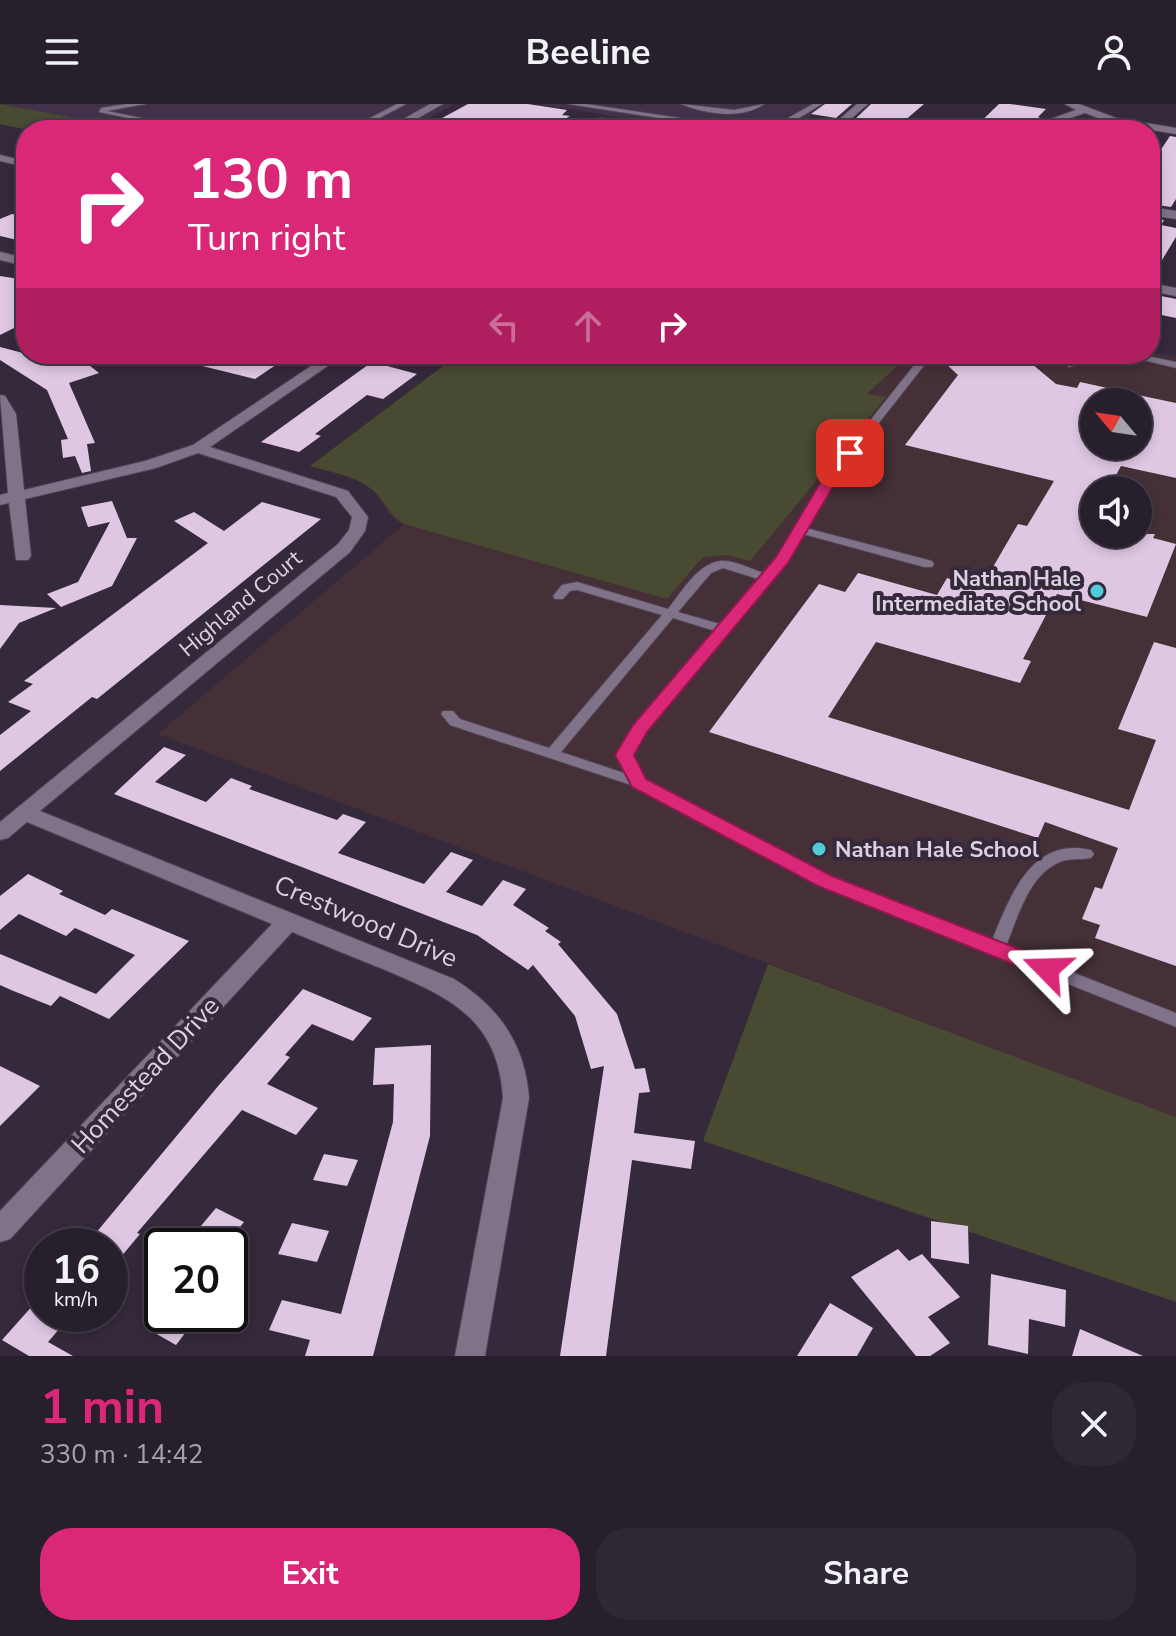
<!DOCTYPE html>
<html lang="en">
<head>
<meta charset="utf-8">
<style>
	body { margin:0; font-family:"Nunito Sans",sans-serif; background:#302735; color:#f1f3f6; height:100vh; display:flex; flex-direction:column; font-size:30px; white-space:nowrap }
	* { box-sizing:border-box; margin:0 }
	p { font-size:26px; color:#a5a2aa }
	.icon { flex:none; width:44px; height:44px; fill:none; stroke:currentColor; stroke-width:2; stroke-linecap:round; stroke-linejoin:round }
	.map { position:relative; height:1252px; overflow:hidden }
	.details { display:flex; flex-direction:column; background:#281f2d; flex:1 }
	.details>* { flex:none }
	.top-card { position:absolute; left:16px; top:16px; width:1144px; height:244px; border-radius:32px; box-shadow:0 4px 12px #0003,0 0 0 2px #443d49; background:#db2777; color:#fff; overflow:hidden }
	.needle { width:52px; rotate:299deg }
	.controls { position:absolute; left:1080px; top:284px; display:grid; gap:16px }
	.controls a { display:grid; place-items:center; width:72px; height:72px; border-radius:50%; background:#281f2d; box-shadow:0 4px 12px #0003,0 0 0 2px #443d49; font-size:40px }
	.speed { position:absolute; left:24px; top:1124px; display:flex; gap:16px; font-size:40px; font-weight:700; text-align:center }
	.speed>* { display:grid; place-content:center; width:104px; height:104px; border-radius:50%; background:#281f2d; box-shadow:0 4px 12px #0003,0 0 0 2px #443d49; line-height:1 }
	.speed small { font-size:20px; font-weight:400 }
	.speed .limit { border:4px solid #111; border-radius:12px; background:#fff; color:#111 }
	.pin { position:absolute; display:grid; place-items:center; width:68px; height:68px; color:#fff; margin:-34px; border-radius:16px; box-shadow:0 4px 12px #0006 }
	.me { position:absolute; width:88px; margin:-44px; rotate:292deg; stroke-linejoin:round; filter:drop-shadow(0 0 6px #0008) }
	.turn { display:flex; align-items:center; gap:28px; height:168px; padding:0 40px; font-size:36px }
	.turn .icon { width:104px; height:104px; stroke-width:2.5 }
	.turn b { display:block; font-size:56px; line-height:68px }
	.lanes { display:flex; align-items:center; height:76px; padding:0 40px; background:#0003; justify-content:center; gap:40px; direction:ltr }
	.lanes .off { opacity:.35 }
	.round { display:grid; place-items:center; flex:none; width:84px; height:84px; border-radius:32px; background:#302735 }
	.overview { display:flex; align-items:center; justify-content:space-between; height:136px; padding:0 40px }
	h1 { font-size:48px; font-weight:700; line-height:60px; color:#db2777 }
	.primary-button { display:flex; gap:16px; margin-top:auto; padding:16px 40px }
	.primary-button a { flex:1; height:92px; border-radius:32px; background:#db2777; color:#fff; font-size:32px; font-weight:700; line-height:92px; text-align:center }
	.primary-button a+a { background:#302735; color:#f1f3f6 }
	header { display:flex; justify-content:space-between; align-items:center; height:104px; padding:0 40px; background:#281f2d; font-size:36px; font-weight:700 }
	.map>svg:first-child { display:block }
	.built { fill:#41314a }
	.education { fill:#443036; fill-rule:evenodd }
	.green { fill:#484a32 }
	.building { fill:#dfc7e4 }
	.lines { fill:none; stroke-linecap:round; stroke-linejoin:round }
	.lane-casing { stroke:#4e4454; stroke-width:2 }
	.street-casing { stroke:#4e4454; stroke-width:2 }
	.lane { fill:#807288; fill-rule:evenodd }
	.street { fill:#807288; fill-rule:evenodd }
	.route { fill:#db2777; stroke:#8e194d; stroke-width:2 }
	.poi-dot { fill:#52cbd8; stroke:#35293c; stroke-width:3 }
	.labels { text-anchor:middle; stroke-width:8; stroke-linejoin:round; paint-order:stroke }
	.poi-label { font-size:22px; font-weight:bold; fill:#dad3df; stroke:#35293c; text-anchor:end }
	.street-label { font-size:22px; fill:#dad3df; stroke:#35293c }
	.near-street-label { font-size:26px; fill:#dad3df; stroke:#35293c }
</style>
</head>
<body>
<header><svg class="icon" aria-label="menu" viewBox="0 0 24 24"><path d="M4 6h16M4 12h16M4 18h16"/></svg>Beeline<svg class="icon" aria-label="person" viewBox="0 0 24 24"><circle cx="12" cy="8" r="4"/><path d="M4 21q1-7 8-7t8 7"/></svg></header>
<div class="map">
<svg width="1176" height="1252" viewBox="0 0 1176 1252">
	<rect width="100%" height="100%" fill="#35293c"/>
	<g class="built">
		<polygon points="0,0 455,0 407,26 141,26"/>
		<polygon points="539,0 826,0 793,26 698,26"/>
	</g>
	<path class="education" d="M1150,248L1176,253V1013L158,630L403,421L389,410L374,387L360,377L310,362L459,250L896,263L901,250ZM1094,298H1138V342H1094ZM1094,386H1138V430H1094Z"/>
	<g class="green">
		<polygon points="0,0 141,26 29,26 0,20"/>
		<path d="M459,250H901L896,263L867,290L886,293L750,457L727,451L703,453L667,495L404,420C386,408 388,400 375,388C357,372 332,368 310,362Z"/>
		<polygon points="768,860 1176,1013 1176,1198 703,1037"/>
	</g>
	<g class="building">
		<polygon points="468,0 528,0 567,6 562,11 570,12 546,26 420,26"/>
		<polygon points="825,0 852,0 836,14 811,10"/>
		<polygon points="871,0 924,0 896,24 853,17"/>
		<polygon points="999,0 1010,0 1046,5 1038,13 1043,15 1017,26 972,26"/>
		<polygon points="1170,32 1176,33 1176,95 1171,103 1150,100 1150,62"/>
		<polygon points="12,110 26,113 26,138 0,132 0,115"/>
		<polygon points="1150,114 1164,116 1161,121 1176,124 1176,133 1150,176"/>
		<polygon points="0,172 26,176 26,218 0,231"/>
		<polygon points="1161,192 1176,195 1176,214 1152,209"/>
		<polygon points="0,243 42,254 57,250 75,250 99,269 69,279 95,339 87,340 91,367 82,369 75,352 63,354 61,336 68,335 47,286 0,256"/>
		<polygon points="183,250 292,250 255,275 182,257"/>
		<polygon points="999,250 1020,250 1056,280 1077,284 1080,278 1135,290 1134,298 1094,298 1094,342 1138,342 1138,291 1176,299 1176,374 1121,362 1108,386 1094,386 1094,430 1155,430 1153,434 1176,440 1147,513 1057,490 1023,555 1031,557 1020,579 876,538 828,613 1129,706 1156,636 1118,625 1154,538 1176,544 1176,862 1095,834 1100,821 1082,815 1095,783 1102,785 1118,744 1045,718 1038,734 709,628 819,480 845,488 858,469 937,491 947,474 953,476 958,467 986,475 1018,420 1027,422 1054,377 905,341 958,271 944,258"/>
		<polygon points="372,258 417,270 383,295 367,291 315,330 321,332 299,348 261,338"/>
		<polygon points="112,397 127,434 137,434 112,482 61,503 47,490 78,478 110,418 88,423 81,403"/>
		<polygon points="262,398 321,415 97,595 92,593 0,667 0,631 31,607 8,598 33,580 24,577 208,439 174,417 194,408 224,427"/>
		<polygon points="0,501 56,504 19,519 0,545"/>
		<polygon points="164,643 186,651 155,678 206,698 231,674 252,682 249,685 337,716 343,710 366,718 338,749 424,780 451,748 473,756 446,788 482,802 503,776 526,785 513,801 549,824 545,827 561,838 558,840 617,910 635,965 645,964 650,988 639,989 634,1029 695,1037 691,1065 632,1056 606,1252 560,1252 604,962 591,965 575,912 533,861 528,866 477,831 114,690"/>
		<polygon points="28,770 63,787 59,790 105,811 112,805 189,837 109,915 60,892 51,902 11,886 0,881 0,850 96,890 135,851 75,824 66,832 19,810 0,826 0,792"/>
		<polygon points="303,885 372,914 353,937 312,920 285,951 290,953 267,980 318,1004 296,1031 242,1006 137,1129 140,1130 110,1166 110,1142 85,1142 219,981"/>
		<polygon points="431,941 430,1032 373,1252 305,1252 310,1236 269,1226 282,1196 341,1210 393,1018 394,980 373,981 375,944"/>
		<polygon points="0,962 40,982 0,1022"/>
		<polygon points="324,1050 358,1056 347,1082 313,1076"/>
		<polygon points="216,1104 244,1118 225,1142 184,1142"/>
		<polygon points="931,1117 968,1122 969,1160 931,1154"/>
		<polygon points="292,1119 329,1127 317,1158 278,1150"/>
		<polygon points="898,1145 909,1157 922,1150 960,1193 928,1213 950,1239 930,1252 916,1252 851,1173"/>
		<polygon points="991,1170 1066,1186 1065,1223 1029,1215 1028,1250 988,1241"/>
		<polygon points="42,1191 42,1210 72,1210 48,1238 73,1252 29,1252 2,1236"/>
		<polygon points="830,1199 873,1224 857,1252 797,1252"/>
		<polygon points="162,1204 162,1210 174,1210 192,1220 176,1241 146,1224"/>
		<polygon points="1080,1225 1143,1252 1072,1252"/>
	</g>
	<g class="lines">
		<defs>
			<g id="lane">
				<polygon points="126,0 146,0 107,7 200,26 185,26 99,8 101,4"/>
				<polygon points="397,0 406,0 357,26 347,26"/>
				<polygon points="568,0 586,0 734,22 781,18 813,0 822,0 786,22 736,26"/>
				<path d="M681,0L734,6L764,0C742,16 705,10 681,0Z"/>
				<path d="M923,250H933L835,375L806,424L932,457L934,460L932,463H924L803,430L788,455L771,477L645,627L631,651L645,676L831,773L992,836C1010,793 1031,732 1091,746L1094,750L1091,754C1081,756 1070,754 1060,758C1028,771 1018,814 1006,842L1176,909V923L819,781L634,682L450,621L441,610L443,607H453L460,615L549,644L662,511L577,486L570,487L563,495H555L553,492L562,481L577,478L668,505C681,489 697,460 720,457C732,455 751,465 764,469L777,453L826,372ZM723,464L758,475L720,520L678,508L711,469ZM673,514L715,527L634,622L617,651L627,670L561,648Z"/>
				<polygon points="1049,250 1061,250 1078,261 1069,263"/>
				<polygon points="1118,250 1137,250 1176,258 1176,264"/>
			</g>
			<g id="street">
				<polygon points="430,0 443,0 397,26 384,26"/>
				<polygon points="857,0 868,0 838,26 827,26"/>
				<polygon points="1065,0 1079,0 1116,14 1176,24 1176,30 1114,20 1085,9 1035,26 1020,26 1076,6"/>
				<polygon points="601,14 662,23 667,26 602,20 589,26 575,26"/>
				<polygon points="0,51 26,57 26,63 0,57"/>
				<polygon points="1150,103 1176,107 1176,115 1150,111"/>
				<polygon points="0,148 26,154 26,162 0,156"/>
				<polygon points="1150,179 1176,184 1176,192 1150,187"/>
				<path d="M329,250H345L210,343L348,387L368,413L365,427L350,448L40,707L454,875C499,903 525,940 529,994L485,1252H455L503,994C498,914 449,893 383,865C352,853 322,840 292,828L10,1135L0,1138V1107L272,820L27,718L8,734L0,736V718L338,440L349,426L352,413L336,393L198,349L156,364L25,395L31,452L28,456H16L9,399L0,401V391L8,389L0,291L5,292L16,310L24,386L145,357L193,341Z"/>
			</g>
		</defs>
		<use href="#lane" class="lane-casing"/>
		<use href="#street" class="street-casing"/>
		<use href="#lane" class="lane"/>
		<use href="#street" class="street"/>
	</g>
	<polygon class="route" points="850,345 857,349 837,376 788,459 647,628 634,651 646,675 832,772 1055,859 1058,865 1055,871 1040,871 818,782 632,683 615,651 633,621 776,453 823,374 845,346"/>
	<g class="poi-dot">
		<circle cx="1097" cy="487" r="8"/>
		<circle cx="819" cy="745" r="8"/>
	</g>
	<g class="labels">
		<g class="poi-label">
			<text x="1081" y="482">Nathan Hale<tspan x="1081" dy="25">Intermediate School</tspan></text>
			<text x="835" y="753" text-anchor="start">Nathan Hale School</text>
		</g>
		<g class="street-label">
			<text transform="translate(240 499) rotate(-40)" y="8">Highland Court</text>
		</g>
		<g class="near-street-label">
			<text transform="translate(366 817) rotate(23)" y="9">Crestwood Drive</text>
			<text transform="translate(145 971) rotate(-47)" y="9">Homestead Drive</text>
		</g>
	</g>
</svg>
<div class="controls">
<a><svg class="needle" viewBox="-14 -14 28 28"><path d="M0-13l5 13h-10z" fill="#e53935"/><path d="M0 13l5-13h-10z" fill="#a5a2aa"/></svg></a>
<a><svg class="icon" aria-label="sound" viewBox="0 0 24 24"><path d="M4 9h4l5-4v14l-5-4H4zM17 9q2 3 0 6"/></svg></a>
</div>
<div class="speed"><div>16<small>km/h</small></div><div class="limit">20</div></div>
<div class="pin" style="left:850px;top:349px;background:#d93025"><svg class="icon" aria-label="arrive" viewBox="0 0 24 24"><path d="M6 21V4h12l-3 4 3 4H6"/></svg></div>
<svg class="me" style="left:1047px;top:865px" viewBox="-20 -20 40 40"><path d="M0-17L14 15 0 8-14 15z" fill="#db2777" stroke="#fff" stroke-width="4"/></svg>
<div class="top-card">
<div class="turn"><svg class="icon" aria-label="right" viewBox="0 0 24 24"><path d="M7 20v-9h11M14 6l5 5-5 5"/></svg><div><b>130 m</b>Turn right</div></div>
<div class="lanes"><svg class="icon off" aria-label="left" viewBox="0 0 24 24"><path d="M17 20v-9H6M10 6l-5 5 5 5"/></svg><svg class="icon off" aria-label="ahead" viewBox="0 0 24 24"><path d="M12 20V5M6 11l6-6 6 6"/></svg><svg class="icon" aria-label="right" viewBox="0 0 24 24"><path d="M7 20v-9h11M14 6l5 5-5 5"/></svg></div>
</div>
</div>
<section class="details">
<div class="overview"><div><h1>1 min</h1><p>330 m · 14:42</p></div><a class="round"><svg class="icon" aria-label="close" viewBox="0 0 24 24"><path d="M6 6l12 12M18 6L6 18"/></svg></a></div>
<div class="primary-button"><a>Exit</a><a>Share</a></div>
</section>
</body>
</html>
